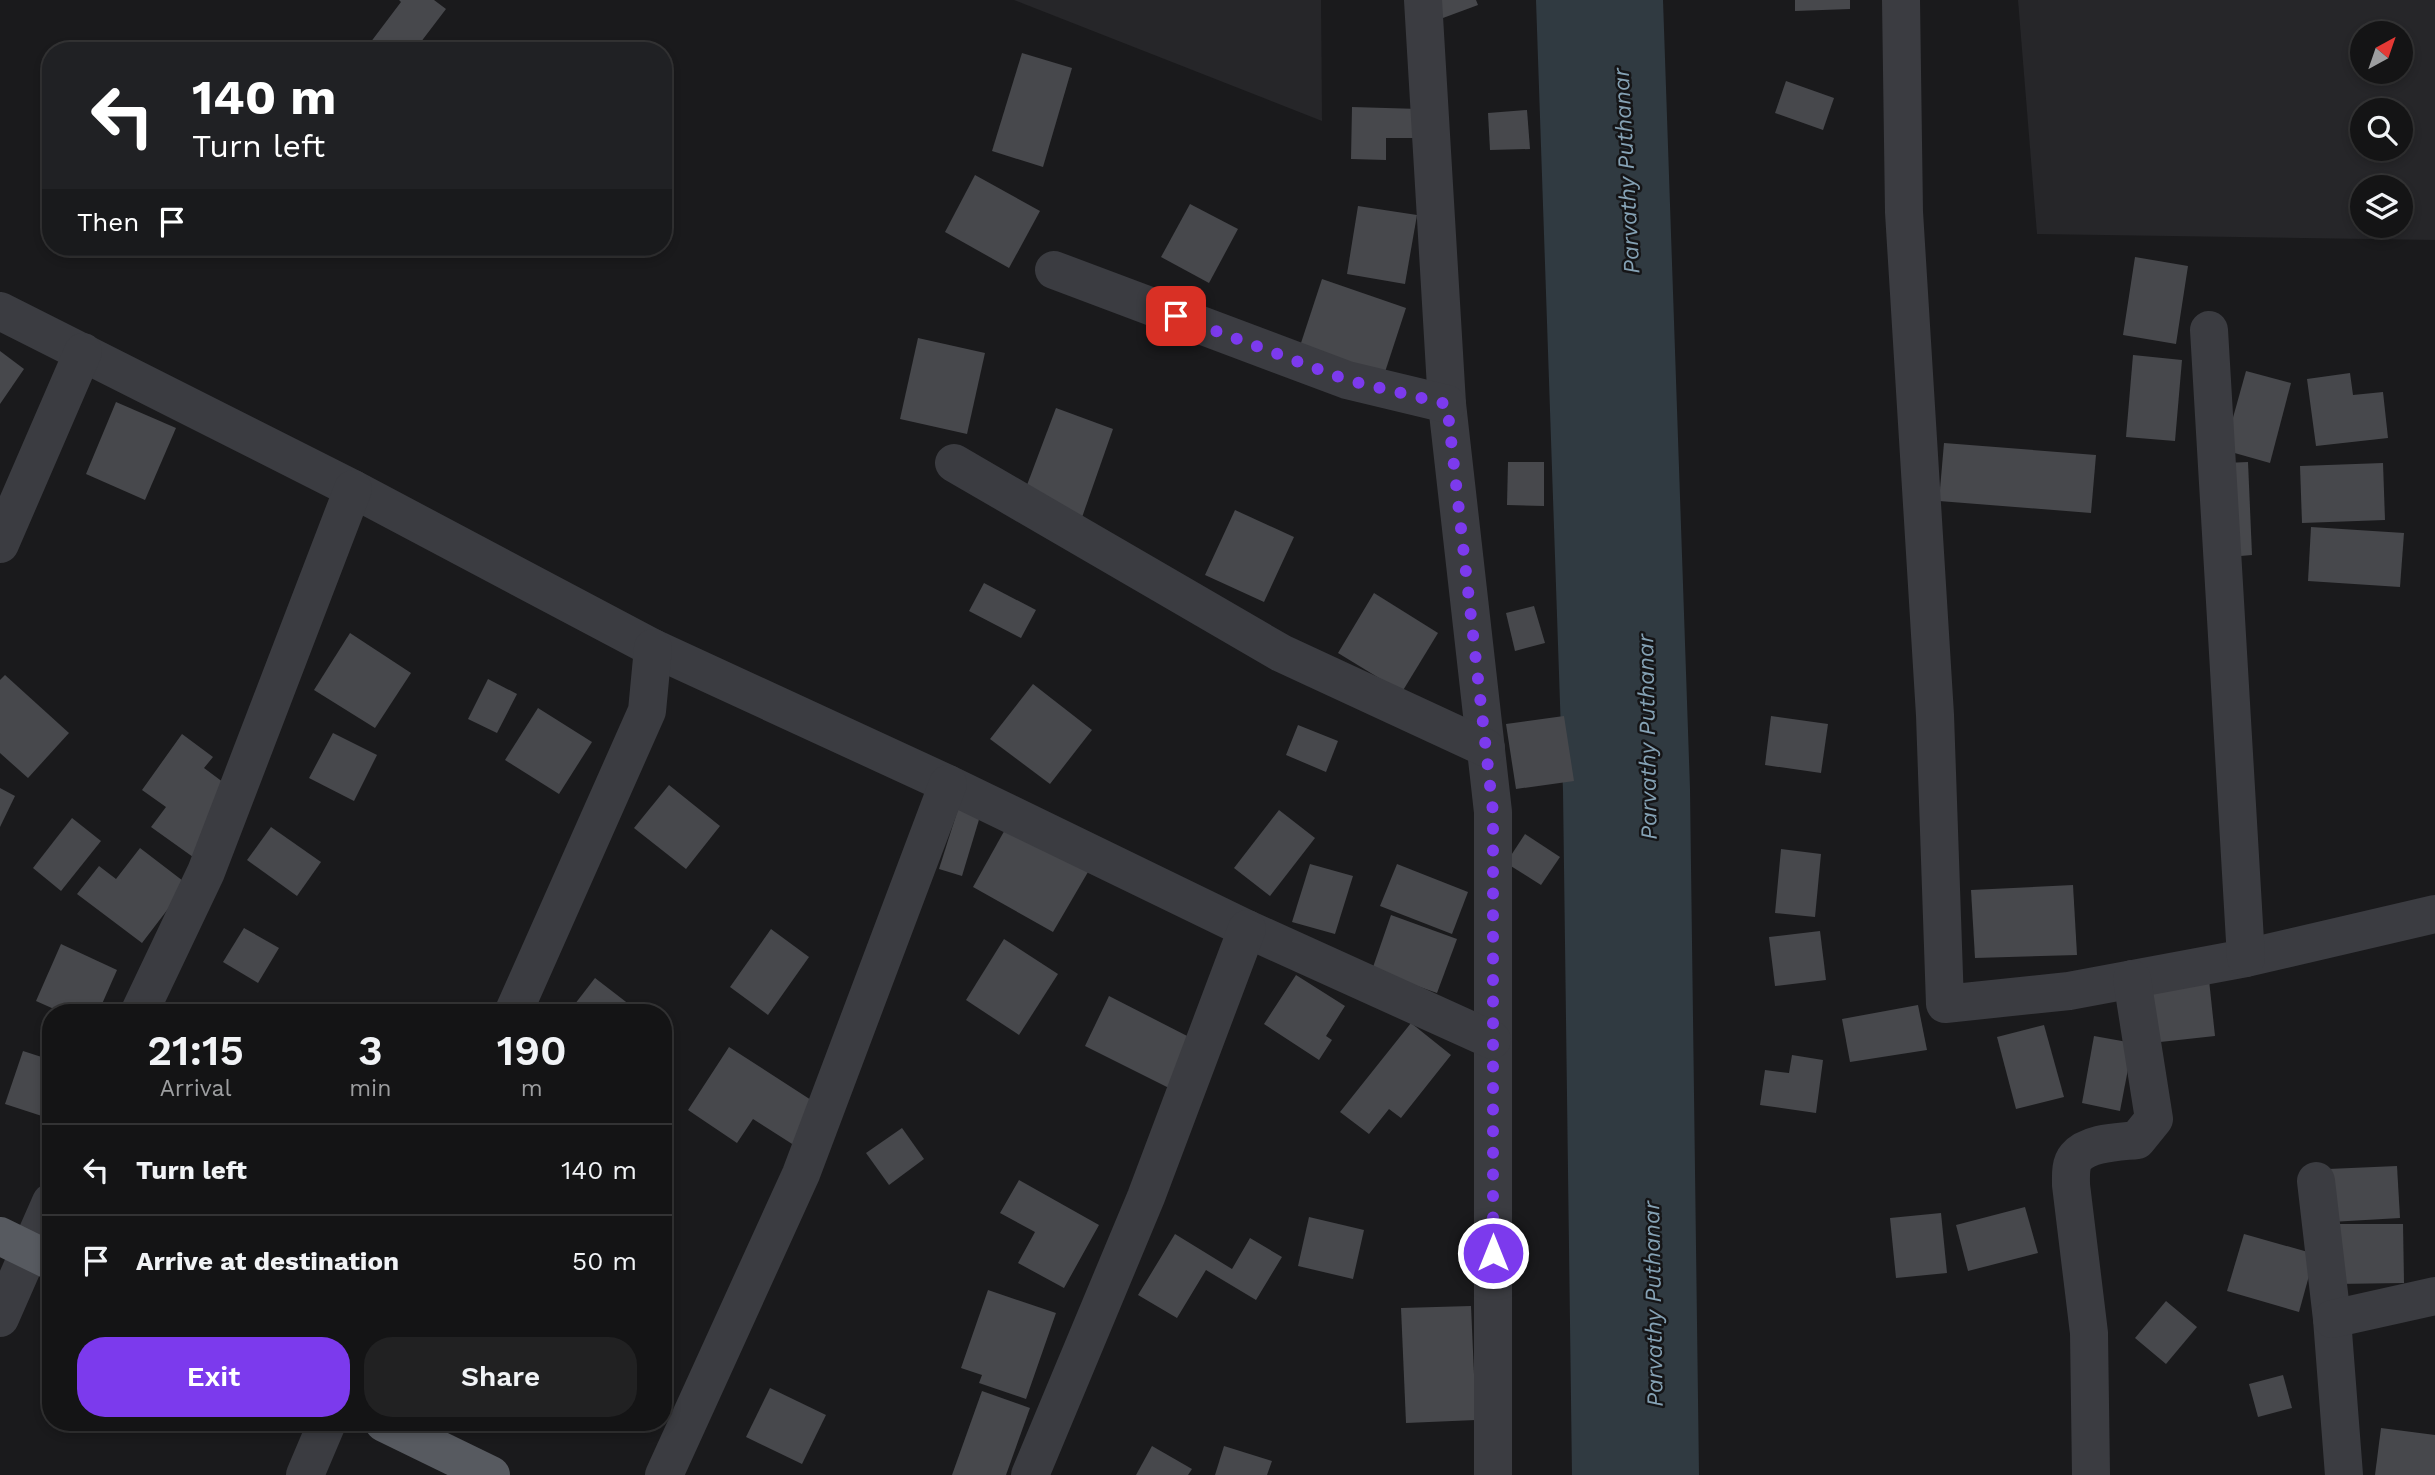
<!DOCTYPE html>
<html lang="en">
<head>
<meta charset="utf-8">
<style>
	body { margin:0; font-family:"Work Sans",sans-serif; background:#212122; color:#f1f3f6; height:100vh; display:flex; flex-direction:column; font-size:26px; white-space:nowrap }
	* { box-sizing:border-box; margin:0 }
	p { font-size:23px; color:#9d9ea0 }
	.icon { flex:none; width:38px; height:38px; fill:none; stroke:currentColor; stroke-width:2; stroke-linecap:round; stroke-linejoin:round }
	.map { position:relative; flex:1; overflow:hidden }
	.side { position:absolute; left:42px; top:1004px; width:630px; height:427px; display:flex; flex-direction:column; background:#141415; border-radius:28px; box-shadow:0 4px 10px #0003,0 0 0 2px #333334 }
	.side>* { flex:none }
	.hud { position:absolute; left:42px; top:42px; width:630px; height:214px; border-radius:28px; box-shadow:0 4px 10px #0003,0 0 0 2px #333334; background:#202124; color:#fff; overflow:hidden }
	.needle { width:46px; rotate:40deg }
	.buttons { position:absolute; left:2350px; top:21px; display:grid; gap:14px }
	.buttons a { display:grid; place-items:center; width:63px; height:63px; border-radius:50%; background:#141415; box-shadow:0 4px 10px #0003,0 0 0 2px #333334; font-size:35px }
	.pin { position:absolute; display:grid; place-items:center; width:60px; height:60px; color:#fff; margin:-30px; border-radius:14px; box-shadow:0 4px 10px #0006 }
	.me { position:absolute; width:77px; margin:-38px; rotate:0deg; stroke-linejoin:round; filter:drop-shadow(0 0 5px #0008) }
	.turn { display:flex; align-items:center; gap:24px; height:147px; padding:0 35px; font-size:32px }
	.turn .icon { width:91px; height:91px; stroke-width:2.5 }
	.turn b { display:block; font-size:49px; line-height:60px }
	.then { display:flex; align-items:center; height:66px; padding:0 35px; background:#0003; gap:14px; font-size:26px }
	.eta { display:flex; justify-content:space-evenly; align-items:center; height:119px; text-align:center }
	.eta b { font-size:42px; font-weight:600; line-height:49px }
	.action { display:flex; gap:14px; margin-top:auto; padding:14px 35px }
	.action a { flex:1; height:80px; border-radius:28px; background:#7c3aed; color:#fff; font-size:28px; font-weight:600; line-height:80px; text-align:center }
	.action a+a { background:#212122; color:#f1f3f6 }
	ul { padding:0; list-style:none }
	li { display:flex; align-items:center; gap:21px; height:91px; padding:0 35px; border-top:2px solid #333334 }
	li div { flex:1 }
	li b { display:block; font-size:26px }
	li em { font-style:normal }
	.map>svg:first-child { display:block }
	.built { fill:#262629; fill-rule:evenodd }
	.water { fill:#303a41 }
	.building { fill:#47484c }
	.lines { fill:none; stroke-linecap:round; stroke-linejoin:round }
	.minor { stroke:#3b3c41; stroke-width:38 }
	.major { stroke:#575a60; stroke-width:38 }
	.route { stroke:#7c3aed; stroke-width:12; stroke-dasharray:0 21.6 }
	.labels { text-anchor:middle; stroke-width:5; stroke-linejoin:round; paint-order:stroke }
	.water-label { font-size:23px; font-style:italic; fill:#85a2b5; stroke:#151517 }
</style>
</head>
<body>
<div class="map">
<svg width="2435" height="1475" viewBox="0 0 2435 1475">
	<rect width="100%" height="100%" fill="#1a1a1c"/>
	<g class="built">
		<polygon points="1014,0 1321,0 1322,121"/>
		<path d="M2018,0H2435V240L2037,234ZM2362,33H2401V72H2362ZM2362,110H2401V149H2362ZM2362,187H2401V226H2362Z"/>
	</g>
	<polygon class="water" points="1536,0 1663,0 1690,789 1699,1475 1572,1475 1563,791"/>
	<g class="building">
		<polygon points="399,0 434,0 446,9 414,51 364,51 401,2"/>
		<polygon points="1437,0 1476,0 1478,5 1443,18"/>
		<polygon points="1795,0 1850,0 1850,9 1795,11"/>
		<polygon points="1022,53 1072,68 1043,167 992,151"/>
		<polygon points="1786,81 1834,98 1823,130 1775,113"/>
		<polygon points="1352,107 1420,109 1419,138 1386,138 1386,160 1351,159"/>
		<polygon points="1527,110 1530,149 1490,150 1488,113"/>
		<polygon points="975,175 1040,211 1009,268 945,232"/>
		<polygon points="1190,204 1238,229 1209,283 1161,257"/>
		<polygon points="1358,206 1417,215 1405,284 1347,274"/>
		<polygon points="2135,257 2188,266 2176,344 2123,335"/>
		<polygon points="1322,279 1406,308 1384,375 1300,346"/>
		<polygon points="918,338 985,353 967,434 900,419"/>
		<polygon points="0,351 24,369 0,404"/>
		<polygon points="2133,355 2182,360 2175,441 2126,437"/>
		<polygon points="2246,371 2291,383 2270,463 2224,450"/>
		<polygon points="2350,373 2353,395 2383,392 2388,438 2316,446 2307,379"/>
		<polygon points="116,402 176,428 145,500 86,474"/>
		<polygon points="1056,408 1113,429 1080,523 1021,501"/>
		<polygon points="1944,443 2096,455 2091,513 1939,501"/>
		<polygon points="1508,462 1544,462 1544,506 1507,505"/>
		<polygon points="2248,462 2252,555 2229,557 2225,463"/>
		<polygon points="2383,463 2385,520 2302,523 2300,466"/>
		<polygon points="1235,510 1294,537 1264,602 1205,575"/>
		<polygon points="2311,527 2404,533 2400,587 2308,581"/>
		<polygon points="984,583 1036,610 1021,638 969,611"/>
		<polygon points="1374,593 1438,633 1402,692 1338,653"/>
		<polygon points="1534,606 1545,643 1515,651 1506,613"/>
		<polygon points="350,633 411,673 375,728 314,690"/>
		<polygon points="5,675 69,733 28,778 0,753 0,680"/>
		<polygon points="488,679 517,694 497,733 468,719"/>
		<polygon points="1033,684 1092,730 1050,784 990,739"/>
		<polygon points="538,708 592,742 559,794 505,760"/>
		<polygon points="1564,716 1574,781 1516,789 1506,724"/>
		<polygon points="1771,716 1828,724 1821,773 1765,765"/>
		<polygon points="1298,725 1338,741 1326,772 1286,755"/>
		<polygon points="333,733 377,755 354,801 309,778"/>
		<polygon points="182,734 213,757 204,768 239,794 193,857 151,827 166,807 142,790"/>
		<polygon points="669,785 720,826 686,869 634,828"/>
		<polygon points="0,788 15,796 0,827"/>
		<polygon points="959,806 981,813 962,876 939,869"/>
		<polygon points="1279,810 1315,838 1270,896 1234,868"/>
		<polygon points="72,818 101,841 61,891 33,868"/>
		<polygon points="1007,826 1088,872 1053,932 973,887"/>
		<polygon points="271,827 321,862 297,896 247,860"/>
		<polygon points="1525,834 1560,857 1541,885 1506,863"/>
		<polygon points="140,848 187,884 142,943 77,894 99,866 116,879"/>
		<polygon points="1781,849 1821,854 1815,917 1775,913"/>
		<polygon points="1310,864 1353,876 1335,934 1292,922"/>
		<polygon points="1397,864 1468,892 1452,934 1380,906"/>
		<polygon points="2073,885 2077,955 1975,958 1971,890"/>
		<polygon points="1391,915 1457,939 1437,993 1372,970"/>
		<polygon points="244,928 279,948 258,983 223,962"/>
		<polygon points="771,929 809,957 768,1015 730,987"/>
		<polygon points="1820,931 1826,980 1775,986 1769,937"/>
		<polygon points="1004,939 1058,974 1019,1035 966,1000"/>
		<polygon points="61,944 117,970 98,1013 63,1013 36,1001"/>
		<polygon points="1296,975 1345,1006 1326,1036 1332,1040 1319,1060 1264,1024"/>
		<polygon points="595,978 630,1005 624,1013 568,1013"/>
		<polygon points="2209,980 2215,1036 2151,1043 2145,986"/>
		<polygon points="1109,996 1195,1040 1171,1089 1085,1046"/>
		<polygon points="1918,1005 1927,1050 1850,1062 1842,1019"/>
		<polygon points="1411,1023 1451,1055 1401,1118 1389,1109 1369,1134 1340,1112"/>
		<polygon points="2044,1025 2064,1097 2016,1109 1997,1037"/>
		<polygon points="2094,1036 2133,1043 2120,1111 2082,1103"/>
		<polygon points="729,1047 825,1109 800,1149 753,1119 737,1143 688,1110"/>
		<polygon points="23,1051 51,1060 51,1119 5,1104"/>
		<polygon points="1792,1055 1823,1060 1816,1113 1760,1105 1765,1070 1789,1073"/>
		<polygon points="902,1128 924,1159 889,1185 866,1153"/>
		<polygon points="2397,1166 2400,1218 2331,1222 2328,1169"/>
		<polygon points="1019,1180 1099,1225 1064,1288 1018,1263 1035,1232 1000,1213"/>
		<polygon points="2025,1207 2038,1253 1968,1271 1956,1225"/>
		<polygon points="1941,1213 1947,1273 1896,1278 1890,1218"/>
		<polygon points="1309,1217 1364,1230 1353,1279 1298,1266"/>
		<polygon points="2335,1224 2403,1224 2404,1283 2336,1284"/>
		<polygon points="1175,1234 1232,1269 1250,1238 1282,1257 1256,1300 1206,1270 1177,1318 1138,1295"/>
		<polygon points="2244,1234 2315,1254 2299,1312 2227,1291"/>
		<polygon points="988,1290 1056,1313 1026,1399 979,1383 982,1375 961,1368"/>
		<polygon points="2166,1301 2197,1327 2166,1364 2135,1338"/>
		<polygon points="1471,1306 1476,1420 1406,1423 1401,1308"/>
		<polygon points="2283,1375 2292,1408 2258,1417 2249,1384"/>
		<polygon points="770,1388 826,1415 802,1464 746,1437"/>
		<polygon points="982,1391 1030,1408 1006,1475 952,1475"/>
		<polygon points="2381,1428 2435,1435 2435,1475 2375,1475"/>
		<polygon points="1152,1446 1192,1469 1188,1475 1136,1475"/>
		<polygon points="1224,1446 1272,1461 1267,1475 1215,1475"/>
	</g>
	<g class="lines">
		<g class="minor">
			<polyline points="1423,0 1447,404 1493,812 1493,1475"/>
			<polyline points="1901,0 1904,212 1935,715 1945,1004 2069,991 2246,958 2435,914"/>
			<polyline points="1054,270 1347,380 1447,404"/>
			<polyline points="0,311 353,489 653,648 948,784 1247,929 1492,1040"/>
			<polyline points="2209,330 2246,958"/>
			<polyline points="954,463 1281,653 1486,748"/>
			<polyline points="0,544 83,352"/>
			<polyline points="139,1013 206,872 353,489"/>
			<polyline points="513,1013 647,711 653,648"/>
			<polyline points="2316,1181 2332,1319 2344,1475"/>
			<polyline points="0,1318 51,1202"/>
			<polyline points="2332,1319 2435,1296"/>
			<polyline points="305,1475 327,1423"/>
			<polyline points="664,1475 801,1174 948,784"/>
			<polyline points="1030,1475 1146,1197 1247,929"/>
			<path d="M2091,1475L2089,1333L2071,1185C2071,1176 2070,1164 2076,1157C2089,1142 2119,1142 2137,1140L2154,1119L2132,979"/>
		</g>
		<g class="major">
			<polyline points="0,1236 51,1261"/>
			<polyline points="384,1423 491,1475"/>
		</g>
	</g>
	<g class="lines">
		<polyline class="route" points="1176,316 1347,380 1447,404 1493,812 1493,1253"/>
	</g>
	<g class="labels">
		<g class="water-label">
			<text transform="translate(1626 171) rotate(-93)" y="8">Parvathy Puthanar</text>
			<text transform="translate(1647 737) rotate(-91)" y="8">Parvathy Puthanar</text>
			<text transform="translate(1653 1304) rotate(-91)" y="8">Parvathy Puthanar</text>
		</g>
	</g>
</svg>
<div class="buttons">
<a><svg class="needle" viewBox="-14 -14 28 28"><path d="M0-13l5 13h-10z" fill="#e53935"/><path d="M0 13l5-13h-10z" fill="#9d9ea0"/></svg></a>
<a><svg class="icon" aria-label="search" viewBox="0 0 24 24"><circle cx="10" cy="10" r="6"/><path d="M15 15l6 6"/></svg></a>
<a><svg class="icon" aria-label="layers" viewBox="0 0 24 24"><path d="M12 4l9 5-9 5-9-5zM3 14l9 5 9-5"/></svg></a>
</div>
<div class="pin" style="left:1176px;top:316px;background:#d93025"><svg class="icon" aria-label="arrive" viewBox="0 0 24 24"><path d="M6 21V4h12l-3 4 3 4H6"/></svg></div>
<svg class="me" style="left:1493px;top:1253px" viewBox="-20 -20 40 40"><circle r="17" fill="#7c3aed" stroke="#fff" stroke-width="3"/><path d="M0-11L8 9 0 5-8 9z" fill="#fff"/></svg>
<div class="hud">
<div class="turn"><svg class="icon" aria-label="left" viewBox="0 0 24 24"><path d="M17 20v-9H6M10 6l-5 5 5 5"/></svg><div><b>140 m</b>Turn left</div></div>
<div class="then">Then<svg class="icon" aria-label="arrive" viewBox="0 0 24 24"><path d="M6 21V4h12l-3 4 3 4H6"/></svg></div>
</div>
<section class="side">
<div class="eta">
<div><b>21:15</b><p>Arrival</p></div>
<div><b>3</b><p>min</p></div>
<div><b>190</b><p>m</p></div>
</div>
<ul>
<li><svg class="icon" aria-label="left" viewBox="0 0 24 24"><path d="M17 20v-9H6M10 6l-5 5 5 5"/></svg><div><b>Turn left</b></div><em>140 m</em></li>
<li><svg class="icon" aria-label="arrive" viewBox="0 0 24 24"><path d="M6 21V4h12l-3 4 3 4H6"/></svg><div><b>Arrive at destination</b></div><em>50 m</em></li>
</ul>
<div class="action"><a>Exit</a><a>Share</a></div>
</section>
</div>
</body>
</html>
